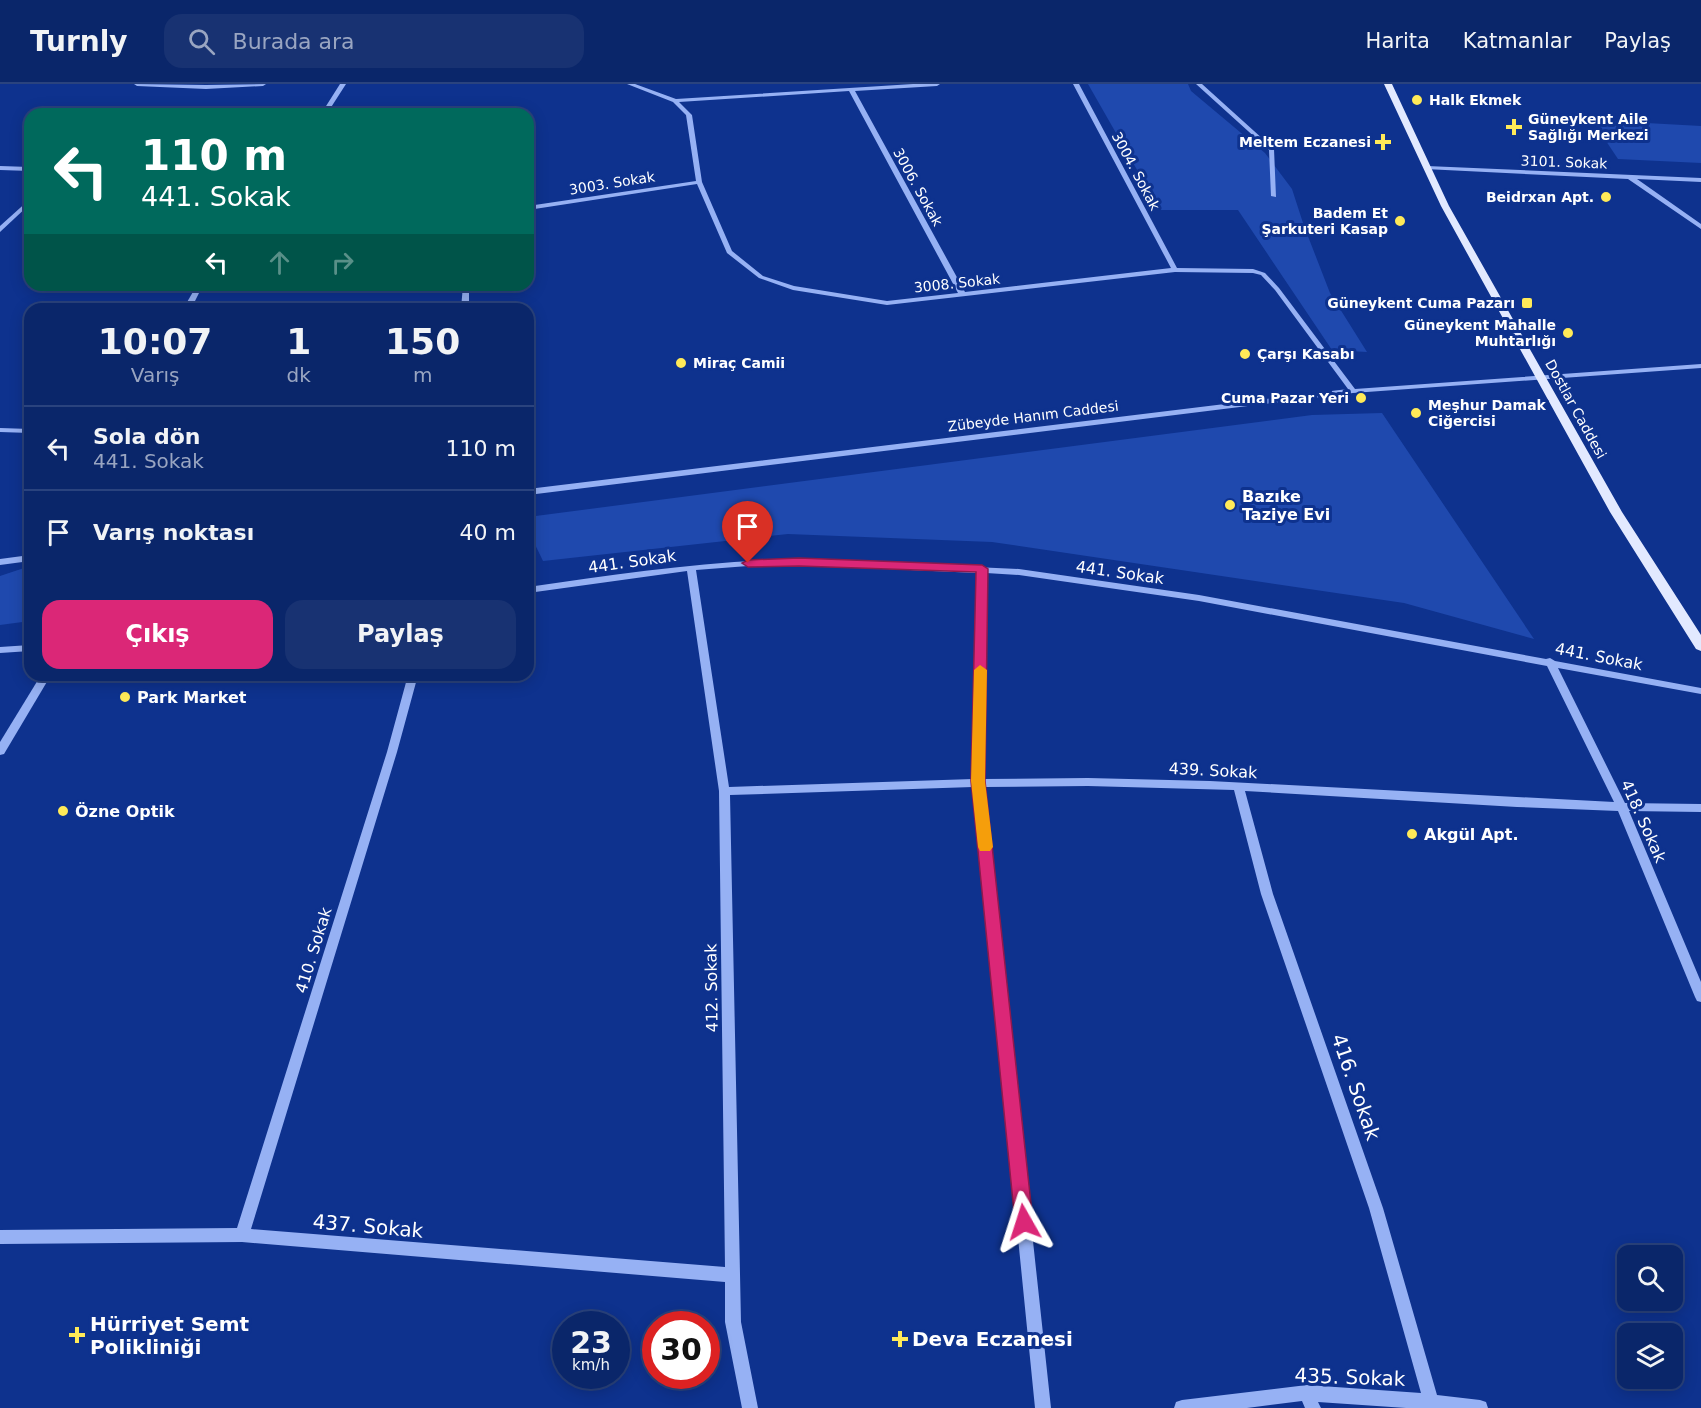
<!DOCTYPE html>
<html lang="tr">
<head>
<meta charset="utf-8">
<style>
	body { margin:0; font-family:"DejaVu Sans",sans-serif; background:#183272; color:#f1f3f6; height:100vh; display:flex; flex-direction:column; font-size:22px; white-space:nowrap }
	* { box-sizing:border-box; margin:0 }
	p { font-size:20px; color:#99a5c1 }
	.icon { flex:none; width:33px; height:33px; fill:none; stroke:currentColor; stroke-width:2; stroke-linecap:round; stroke-linejoin:round }
	.map { position:relative; flex:1; overflow:hidden }
	.drawer { position:absolute; left:24px; top:219px; width:510px; height:378px; display:flex; flex-direction:column; background:#0a266a; border-radius:18px; box-shadow:0 3px 15px #0003,0 0 0 2px #2a437e }
	.drawer>* { flex:none }
	.hud { position:absolute; left:24px; top:24px; width:510px; height:183px; border-radius:18px; box-shadow:0 3px 15px #0003,0 0 0 2px #2a437e; background:#00695c; color:#fff; overflow:hidden }
	.controls { position:absolute; left:1617px; top:1161px; display:grid; gap:12px }
	.controls a { display:grid; place-items:center; width:66px; height:66px; border-radius:12px; background:#0a266a; box-shadow:0 3px 15px #0003,0 0 0 2px #2a437e; font-size:30px }
	.speed { position:absolute; left:552px; top:1227px; display:flex; gap:12px; font-size:30px; font-weight:700; text-align:center }
	.speed>* { display:grid; place-content:center; width:78px; height:78px; border-radius:50%; background:#0a266a; box-shadow:0 3px 15px #0003,0 0 0 2px #2a437e; line-height:1 }
	.speed small { font-size:15px; font-weight:400 }
	.speed .limit { border:9px solid #d22; background:#fff; color:#111 }
	.pin { position:absolute; display:grid; place-items:center; width:51px; height:51px; color:#fff; margin:-62px -26px; border-radius:50% 50% 50% 0; rotate:-45deg; box-shadow:0 0 6px #0007 }
	.pin .icon { rotate:45deg }
	.me { position:absolute; width:66px; margin:-33px; rotate:354deg; stroke-linejoin:round; filter:drop-shadow(0 0 4px #0008) }
	.turn { display:flex; align-items:center; gap:21px; height:126px; padding:0 18px; font-size:27px }
	.turn .icon { width:78px; height:78px; stroke-width:2.5 }
	.turn b { display:block; font-size:42px; line-height:51px }
	.lanes { display:flex; align-items:center; height:57px; padding:0 18px; background:#0003; justify-content:center; gap:30px; direction:ltr }
	.lanes .off { opacity:.35 }
	.eta { display:flex; justify-content:space-evenly; align-items:center; height:102px; text-align:center }
	.eta b { font-size:36px; font-weight:600; line-height:42px }
	.action { display:flex; gap:12px; margin-top:auto; padding:12px 18px }
	.action a { flex:1; height:69px; border-radius:18px; background:#db2777; color:#fff; font-size:24px; font-weight:600; line-height:69px; text-align:center }
	.action a+a { background:#183272; color:#f1f3f6 }
	ul { padding:0; list-style:none }
	li { display:flex; align-items:center; gap:18px; height:84px; padding:0 18px; border-top:2px solid #2a437e }
	li div { flex:1 }
	li b { display:block; font-size:22px }
	li em { font-style:normal }
	header { display:flex; align-items:center; gap:36px; box-sizing:border-box; height:84px; padding:0 30px; background:#0a266a; border-bottom:2px solid #2a437e }
	header strong { font-size:28px }
	nav { display:flex; gap:33px; margin-inline-start:auto; font-size:21px }
	.search { width:420px; height:54px; background:#183272; display:flex; align-items:center; gap:15px; box-sizing:border-box; padding:0 21px; border-radius:18px; color:#99a5c1; font-size:22px }
	.map>svg:first-child { display:block }
	.green { fill:#1f49ae }
	.lines { fill:none; stroke-linecap:round; stroke-linejoin:round }
	.minor { fill:#96b1f4; fill-rule:evenodd }
	.major { fill:#e2e9ff; fill-rule:evenodd }
	.route { fill:#db2777; stroke:#8e194d; stroke-width:1.5 }
	.slow { fill:#f59e0b }
	.poi-dot { fill:#ffea58; stroke:#0e328e; stroke-width:2 }
	.labels { text-anchor:middle; stroke-width:6; stroke-linejoin:round; paint-order:stroke }
	.far-poi-label { font-size:14px; font-weight:bold; fill:#fff; stroke:#0e328e; text-anchor:end }
	.far-street-label { font-size:14px; fill:#fff; stroke:#0e328e }
	.poi-label { font-size:16px; font-weight:bold; fill:#fff; stroke:#0e328e; text-anchor:start }
	.street-label { font-size:16px; fill:#fff; stroke:#0e328e }
	.near-street-label { font-size:20px; fill:#fff; stroke:#0e328e }
	.near-poi-label { font-size:20px; font-weight:bold; fill:#fff; stroke:#0e328e; text-anchor:start }
</style>
</head>
<body>
<header>
<strong>Turnly</strong>
<div class="search"><svg class="icon" aria-label="search" viewBox="0 0 24 24"><circle cx="10" cy="10" r="6"/><path d="M15 15l6 6"/></svg>Burada ara</div>
<nav><a>Harita</a><a>Katmanlar</a><a>Paylaş</a></nav>
</header>
<div class="map">
<svg width="1701" height="1324" viewBox="0 0 1701 1324">
	<rect width="100%" height="100%" fill="#0e328e"/>
	<g class="green">
		<polygon points="1088,0 1188,0 1191,7 1265,69 1292,105 1304,142 1330,209 1367,268 1332,266 1238,126 1160,126"/>
		<polygon points="1592,36 1701,42 1701,79 1618,75"/>
		<polygon points="1382,329 1534,555 1404,519 992,458 788,450 543,477 528,446 528,433 1312,331"/>
		<polygon points="30,482 30,537 0,541 0,492"/>
	</g>
	<g class="lines">
		<g class="minor">
			<polygon points="134,0 206,1 266,0 263,2 206,5 137,2"/>
			<polygon points="340,0 346,0 328,28 342,30 321,30"/>
			<path d="M627,0H635L676,15L913,0H940L937,2L855,7L965,208L1171,184L1073,0H1079L1177,184L1253,185L1265,189L1279,204L1355,305L1701,280V284L1353,309L528,411V405L1348,305L1275,206L1261,191L1253,189L1175,188L887,221L793,206L759,194L727,169L697,100L528,126V122L696,97L686,31L673,18ZM849,7L958,209L887,217L794,202L763,192L732,167L702,98L692,31L679,18Z"/>
			<polygon points="1196,0 1202,0 1274,65 1276,113 1271,112 1269,66"/>
			<polygon points="0,82 30,83 30,87 0,86"/>
			<polygon points="1427,82 1701,94 1701,98 1637,95 1701,140 1701,145 1628,95 1425,85 1425,83"/>
			<polygon points="30,115 30,120 0,148 0,142"/>
			<polygon points="197,201 203,201 191,225 183,225"/>
			<polygon points="463,201 469,201 469,225 461,225"/>
			<polygon points="0,344 30,345 30,349 0,348"/>
			<polygon points="30,471 30,477 0,481 0,475"/>
			<path d="M799,475L1019,485L1199,511L1546,575L1550,574L1555,577L1701,604V610L1558,584L1625,719L1701,720V728L1629,727L1701,898V918L1697,917L1695,913L1618,727L1517,723L1245,707L1273,810L1383,1124L1437,1311L1480,1316L1486,1318L1488,1324H1406L1318,1318L1321,1324H1305L1302,1317L1247,1324H1174L1176,1318L1182,1316L1307,1301L1421,1309L1369,1124L1261,810L1234,706L1088,702L984,703L1051,1324H1035L973,703L730,711L741,1238L758,1324H742L725,1238V1198L242,1158L0,1160V1146L237,1144L387,668L408,591H418L397,668L251,1145L725,1183L719,707L687,487L528,509V503C619,490 706,477 799,475ZM799,481L977,489L973,695L729,703L696,486L748,482ZM986,489L1019,491L1199,517L1547,582L1614,718L1210,697L1088,694L983,695Z"/>
			<polygon points="30,561 30,567 0,569 0,563"/>
			<polygon points="41,591 51,591 4,670 0,671 0,658"/>
		</g>
		<polygon class="major" points="1384,0 1392,0 1449,122 1622,428 1701,551 1701,567 1696,565 1610,428 1441,122"/>
	</g>
	<polygon class="route" points="799,474 982,481 988,485 985,697 1033,1138 1031,1145 1024,1147 1017,1145 1015,1138 971,697 976,488 799,482 748,483 742,479 748,476"/>
	<polygon class="slow" points="980,581 987,586 985,697 993,763 990,767 980,767 978,763 971,697 974,586"/>
	<g class="poi-dot">
		<circle cx="1417" cy="16" r="6"/>
		<path d="M1511 34h6v6h6v6h-6v6h-6v-6h-6v-6h6z"/>
		<path d="M1380 49h6v6h6v6h-6v6h-6v-6h-6v-6h6z"/>
		<circle cx="1606" cy="113" r="6"/>
		<circle cx="1400" cy="137" r="6"/>
		<rect x="1521" y="213" width="12" height="12" rx="3"/>
		<circle cx="1568" cy="249" r="6"/>
		<circle cx="1245" cy="270" r="6"/>
		<circle cx="681" cy="279" r="6"/>
		<circle cx="1361" cy="314" r="6"/>
		<circle cx="1416" cy="329" r="6"/>
		<circle cx="1230" cy="421" r="6"/>
		<circle cx="125" cy="613" r="6"/>
		<circle cx="63" cy="727" r="6"/>
		<circle cx="1412" cy="750" r="6"/>
		<path d="M74 1242h6v6h6v6h-6v6h-6v-6h-6v-6h6z"/>
		<path d="M897 1246h6v6h6v6h-6v6h-6v-6h-6v-6h6z"/>
	</g>
	<g class="labels">
		<g class="far-poi-label">
			<text x="1429" y="21" text-anchor="start">Halk Ekmek</text>
			<text x="1528" y="40" text-anchor="start">Güneykent Aile<tspan x="1528" dy="16">Sağlığı Merkezi</tspan></text>
			<text x="1371" y="63">Meltem Eczanesi</text>
			<text x="1594" y="118">Beidrxan Apt.</text>
			<text x="1388" y="134">Badem Et<tspan x="1388" dy="16">Şarkuteri Kasap</tspan></text>
			<text x="1515" y="224">Güneykent Cuma Pazarı</text>
			<text x="1556" y="246">Güneykent Mahalle<tspan x="1556" dy="16">Muhtarlığı</tspan></text>
			<text x="1257" y="275" text-anchor="start">Çarşı Kasabı</text>
			<text x="693" y="284" text-anchor="start">Miraç Camii</text>
			<text x="1349" y="319">Cuma Pazar Yeri</text>
			<text x="1428" y="326" text-anchor="start">Meşhur Damak<tspan x="1428" dy="16">Ciğercisi</tspan></text>
		</g>
		<g class="far-street-label">
			<text transform="translate(1564 78) rotate(2)" y="5">3101. Sokak</text>
			<text transform="translate(1136 87) rotate(62)" y="5">3004. Sokak</text>
			<text transform="translate(612 99) rotate(-9)" y="5">3003. Sokak</text>
			<text transform="translate(918 103) rotate(61)" y="5">3006. Sokak</text>
			<text transform="translate(957 199) rotate(-6)" y="5">3008. Sokak</text>
			<text transform="translate(1576 325) rotate(61)" y="5">Dostlar Caddesi</text>
			<text transform="translate(1033 332) rotate(-7)" y="5">Zübeyde Hanım Caddesi</text>
		</g>
		<g class="poi-label">
			<text x="1242" y="418">Bazıke<tspan x="1242" dy="18">Taziye Evi</tspan></text>
			<text x="137" y="619">Park Market</text>
			<text x="75" y="733">Özne Optik</text>
			<text x="1424" y="756">Akgül Apt.</text>
		</g>
		<g class="street-label">
			<text transform="translate(632 477) rotate(-8)" y="6">441. Sokak</text>
			<text transform="translate(1120 488) rotate(8)" y="6">441. Sokak</text>
			<text transform="translate(1599 572) rotate(11)" y="6">441. Sokak</text>
			<text transform="translate(1213 686) rotate(3)" y="6">439. Sokak</text>
			<text transform="translate(1644 737) rotate(66)" y="6">418. Sokak</text>
			<text transform="translate(313 866) rotate(-73)" y="6">410. Sokak</text>
			<text transform="translate(711 904) rotate(-91)" y="6">412. Sokak</text>
		</g>
		<g class="near-street-label">
			<text transform="translate(1356 1003) rotate(71)" y="7">416. Sokak</text>
			<text transform="translate(368 1142) rotate(5)" y="7">437. Sokak</text>
			<text transform="translate(1350 1293) rotate(2)" y="7">435. Sokak</text>
		</g>
		<g class="near-poi-label">
			<text x="90" y="1247">Hürriyet Semt<tspan x="90" dy="23">Polikliniği</tspan></text>
			<text x="912" y="1262">Deva Eczanesi</text>
		</g>
	</g>
</svg>
<div class="controls">
<a><svg class="icon" aria-label="search" viewBox="0 0 24 24"><circle cx="10" cy="10" r="6"/><path d="M15 15l6 6"/></svg></a>
<a><svg class="icon" aria-label="layers" viewBox="0 0 24 24"><path d="M12 4l9 5-9 5-9-5zM3 14l9 5 9-5"/></svg></a>
</div>
<div class="speed"><div>23<small>km/h</small></div><div class="limit">30</div></div>
<div class="pin" style="left:748px;top:479px;background:#d93025"><svg class="icon" aria-label="arrive" viewBox="0 0 24 24"><path d="M6 21V4h12l-3 4 3 4H6"/></svg></div>
<svg class="me" style="left:1024px;top:1138px" viewBox="-20 -20 40 40"><path d="M0-17L14 15 0 8-14 15z" fill="#db2777" stroke="#fff" stroke-width="4"/></svg>
<div class="hud">
<div class="turn"><svg class="icon" aria-label="left" viewBox="0 0 24 24"><path d="M17 20v-9H6M10 6l-5 5 5 5"/></svg><div><b>110 m</b>441. Sokak</div></div>
<div class="lanes"><svg class="icon" aria-label="left" viewBox="0 0 24 24"><path d="M17 20v-9H6M10 6l-5 5 5 5"/></svg><svg class="icon off" aria-label="ahead" viewBox="0 0 24 24"><path d="M12 20V5M6 11l6-6 6 6"/></svg><svg class="icon off" aria-label="right" viewBox="0 0 24 24"><path d="M7 20v-9h11M14 6l5 5-5 5"/></svg></div>
</div>
<section class="drawer">
<div class="eta">
<div><b>10:07</b><p>Varış</p></div>
<div><b>1</b><p>dk</p></div>
<div><b>150</b><p>m</p></div>
</div>
<ul>
<li><svg class="icon" aria-label="left" viewBox="0 0 24 24"><path d="M17 20v-9H6M10 6l-5 5 5 5"/></svg><div><b>Sola dön</b><p>441. Sokak</p></div><em>110 m</em></li>
<li><svg class="icon" aria-label="arrive" viewBox="0 0 24 24"><path d="M6 21V4h12l-3 4 3 4H6"/></svg><div><b>Varış noktası</b></div><em>40 m</em></li>
</ul>
<div class="action"><a>Çıkış</a><a>Paylaş</a></div>
</section>
</div>
</body>
</html>
